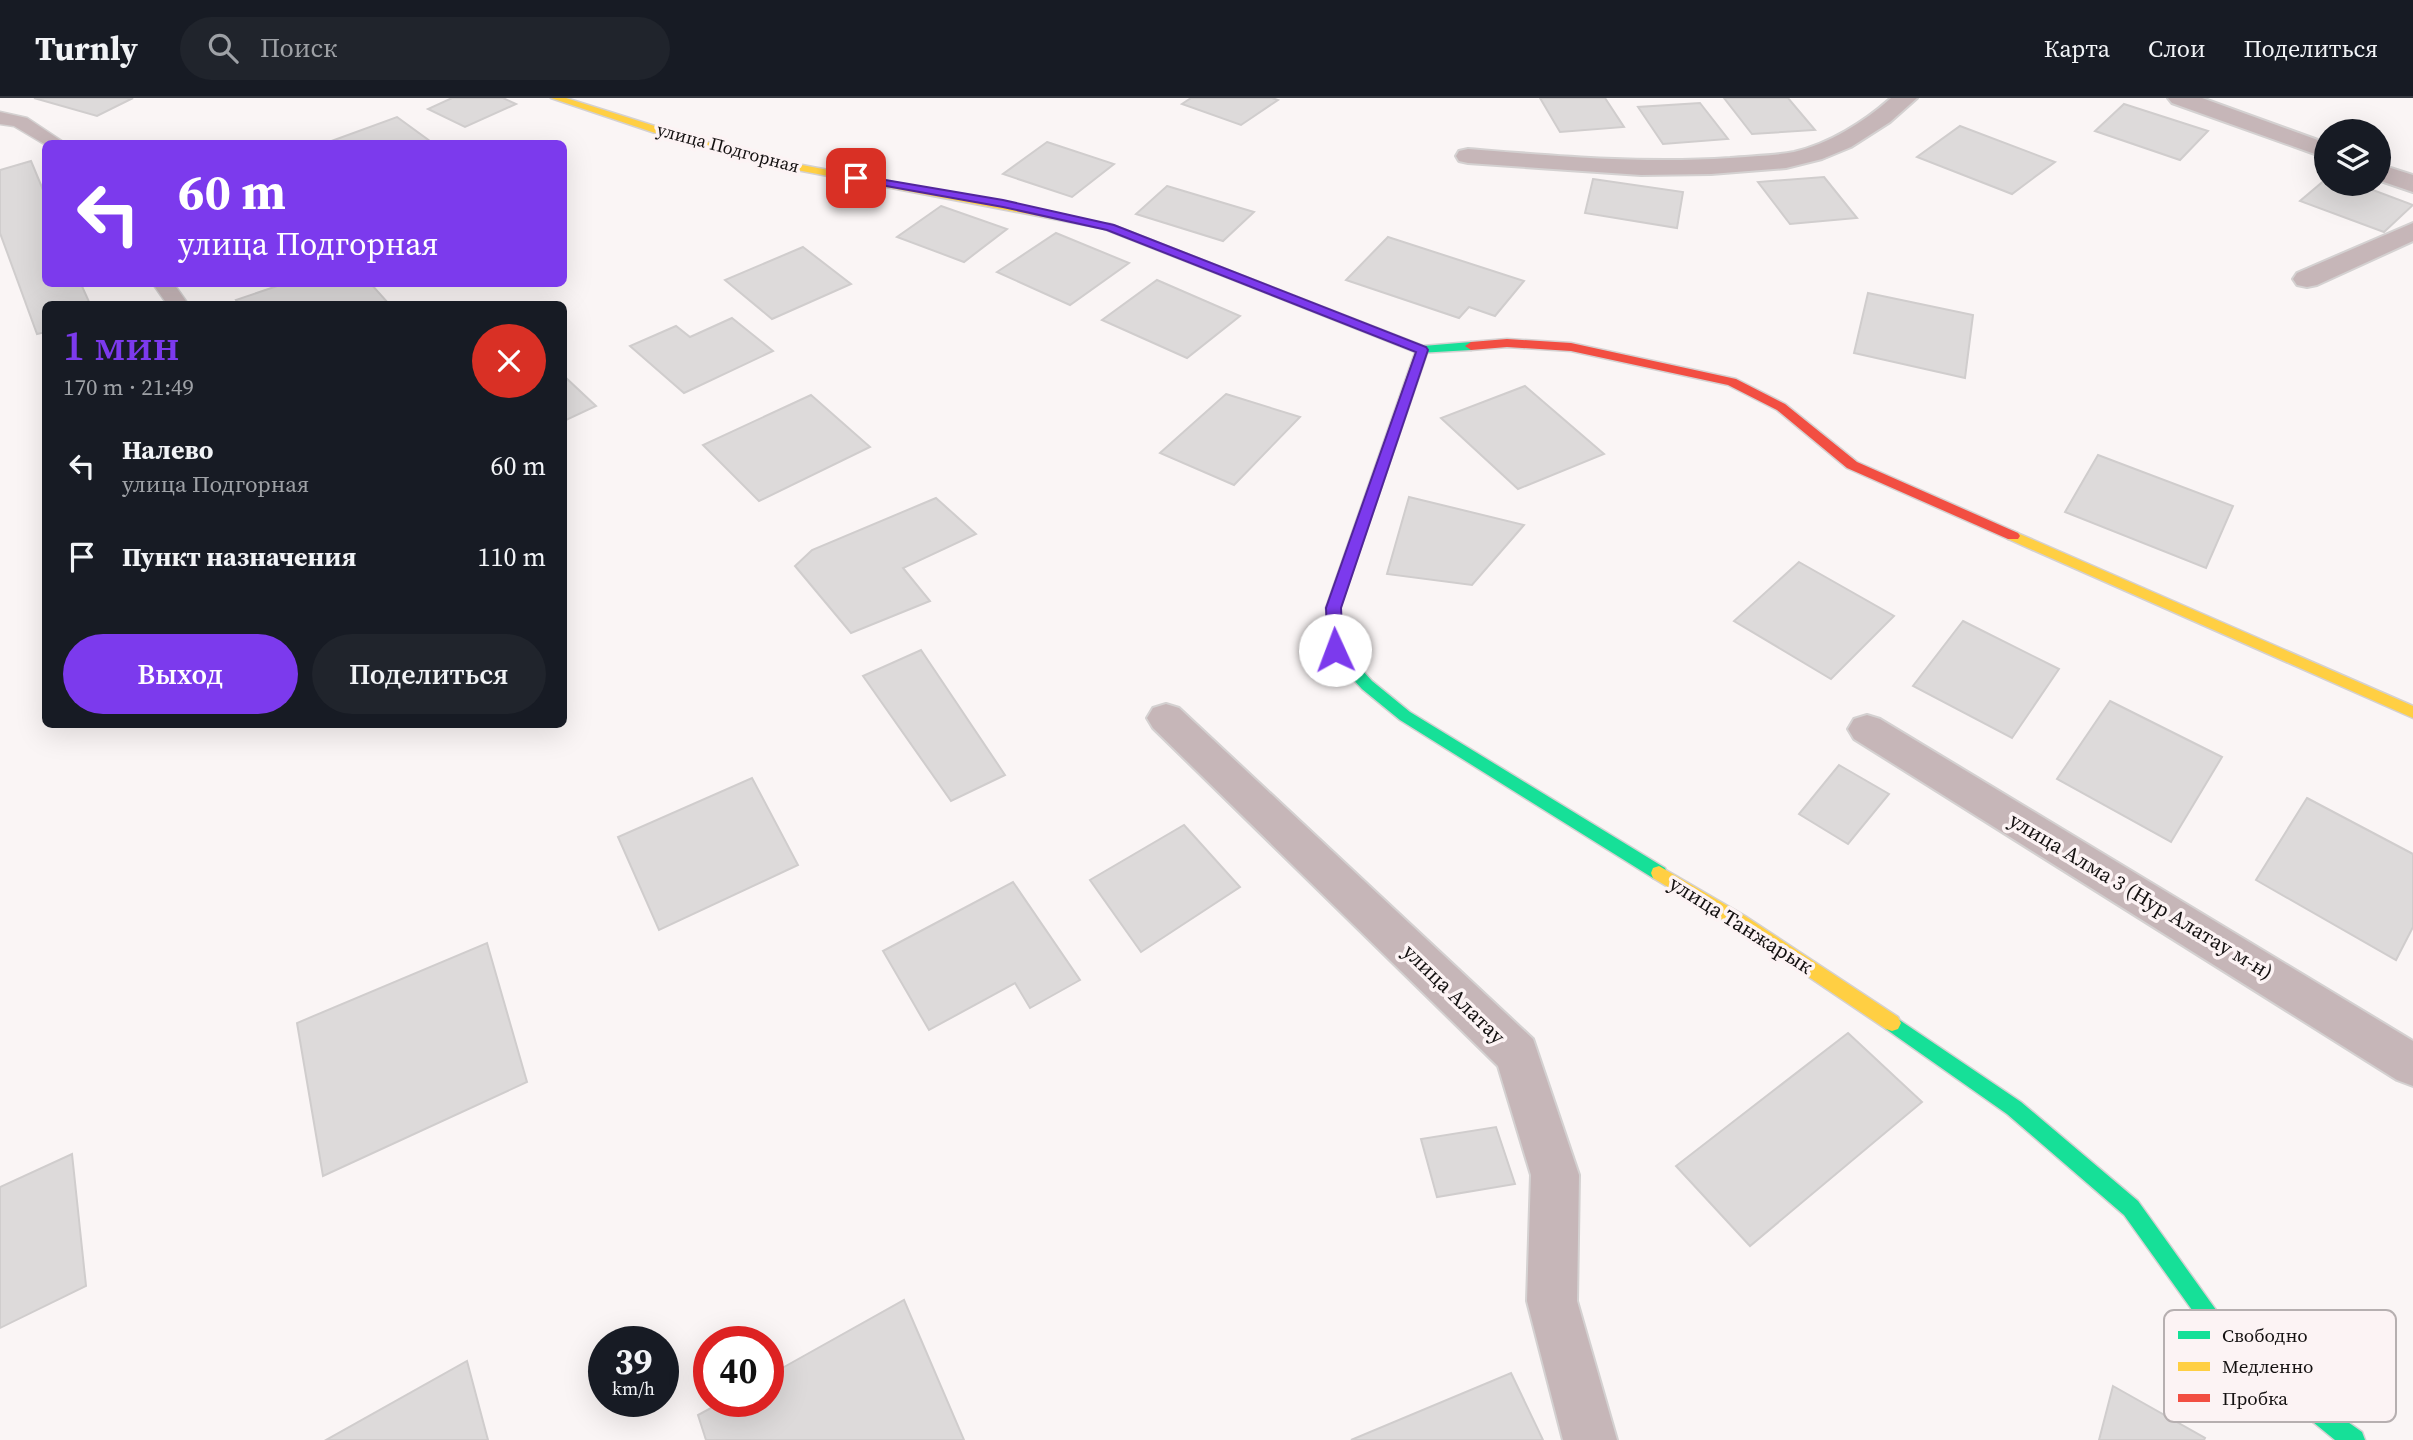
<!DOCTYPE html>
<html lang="ru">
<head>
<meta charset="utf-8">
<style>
	body { margin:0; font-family:"Source Serif 4",serif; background:#20242c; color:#f1f3f6; height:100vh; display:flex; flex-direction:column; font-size:26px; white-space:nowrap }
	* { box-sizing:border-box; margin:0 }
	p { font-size:23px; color:#9ea1a6 }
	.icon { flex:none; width:38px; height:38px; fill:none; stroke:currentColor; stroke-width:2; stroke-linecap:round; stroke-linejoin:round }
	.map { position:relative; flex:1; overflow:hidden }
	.details { position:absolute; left:42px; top:203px; width:525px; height:427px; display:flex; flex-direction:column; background:#171b24; border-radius:10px; box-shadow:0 7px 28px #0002 }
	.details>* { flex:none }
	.top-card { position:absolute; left:42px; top:42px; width:525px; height:147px; border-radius:10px; box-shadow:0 7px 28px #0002; background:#7c3aed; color:#fff; overflow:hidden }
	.fabs { position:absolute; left:2314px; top:21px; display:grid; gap:14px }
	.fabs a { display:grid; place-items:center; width:77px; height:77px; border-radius:50%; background:#171b24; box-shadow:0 7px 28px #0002; font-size:35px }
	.speed { position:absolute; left:588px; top:1228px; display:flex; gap:14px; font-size:35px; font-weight:700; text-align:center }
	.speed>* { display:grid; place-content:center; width:91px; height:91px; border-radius:50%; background:#171b24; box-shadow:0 7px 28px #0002; line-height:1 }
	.speed small { font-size:18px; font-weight:400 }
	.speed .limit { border:10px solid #d22; background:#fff; color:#111 }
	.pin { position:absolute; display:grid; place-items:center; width:60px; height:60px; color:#fff; margin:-30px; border-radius:14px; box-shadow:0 4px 10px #0006 }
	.me { position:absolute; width:77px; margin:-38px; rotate:358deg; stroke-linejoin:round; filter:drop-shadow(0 0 5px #0008) }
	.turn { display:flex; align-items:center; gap:24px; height:147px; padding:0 21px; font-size:32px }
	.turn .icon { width:91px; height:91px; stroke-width:2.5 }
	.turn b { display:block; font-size:49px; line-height:60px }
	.round { display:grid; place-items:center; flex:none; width:74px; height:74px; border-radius:37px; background:#20242c }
	.head { display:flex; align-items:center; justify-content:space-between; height:119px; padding:0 21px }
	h1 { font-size:42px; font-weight:600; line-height:52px; color:#7c3aed }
	.cta { display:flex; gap:14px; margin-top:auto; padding:14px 21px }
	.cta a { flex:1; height:80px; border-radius:42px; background:#7c3aed; color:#fff; font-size:28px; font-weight:600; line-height:80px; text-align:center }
	.cta a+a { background:#20242c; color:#f1f3f6 }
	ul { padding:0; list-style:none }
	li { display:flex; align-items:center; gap:21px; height:91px; padding:0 21px }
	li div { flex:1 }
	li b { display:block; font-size:26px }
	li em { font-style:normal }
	header { display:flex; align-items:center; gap:42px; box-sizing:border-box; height:98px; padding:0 35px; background:#171b24; border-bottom:2px solid #363941 }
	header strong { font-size:33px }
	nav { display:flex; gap:38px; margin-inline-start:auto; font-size:24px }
	.search { width:490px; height:63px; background:#20242c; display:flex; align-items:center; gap:18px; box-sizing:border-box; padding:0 24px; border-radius:38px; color:#9ea1a6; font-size:26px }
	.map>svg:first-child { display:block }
	.building { fill:#dddada; stroke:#d0cdcd; stroke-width:2 }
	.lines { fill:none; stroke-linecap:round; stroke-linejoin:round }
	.lane-casing { stroke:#d4d1d1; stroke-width:3 }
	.street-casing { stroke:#d4d1d1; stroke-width:4 }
	.fast-casing { stroke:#d4d1d1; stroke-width:3 }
	.slow-casing { stroke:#d4d1d1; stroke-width:3 }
	.jam-casing { stroke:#d4d1d1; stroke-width:3 }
	.lane { fill:#c6b6b8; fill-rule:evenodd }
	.street { fill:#c6b6b8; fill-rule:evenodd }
	.fast { fill:#16e098; fill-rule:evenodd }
	.slow { fill:#ffcf43; fill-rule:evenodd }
	.jam { fill:#f24e42; fill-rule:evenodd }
	.route { fill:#7c3aed; stroke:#51269a; stroke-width:2 }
	.labels { text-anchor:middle; stroke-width:7; stroke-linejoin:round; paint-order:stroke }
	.far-street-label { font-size:18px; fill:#141111; stroke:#fcf3f4 }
	.street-label { font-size:21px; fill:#141111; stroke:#fcf3f4 }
	.key { fill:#fcf3f4; stroke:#b6afb0; stroke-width:2 }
	.key-label { font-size:19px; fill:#141111 }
</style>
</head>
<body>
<header>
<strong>Turnly</strong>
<div class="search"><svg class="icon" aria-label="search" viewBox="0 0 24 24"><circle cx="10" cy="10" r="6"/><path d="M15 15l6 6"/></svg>Поиск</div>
<nav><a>Карта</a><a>Слои</a><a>Поделиться</a></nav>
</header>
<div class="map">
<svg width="2413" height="1342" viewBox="0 0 2413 1342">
	<rect width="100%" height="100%" fill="#faf5f5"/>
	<g class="building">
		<polygon points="34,0 133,0 97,18"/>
		<polygon points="452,0 503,0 516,6 465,29 428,11"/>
		<polygon points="1191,0 1272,0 1278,2 1241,27 1182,6"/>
		<polygon points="1540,0 1605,0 1624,29 1560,34"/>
		<polygon points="1724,0 1788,0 1815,32 1752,36"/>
		<polygon points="1700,5 1728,41 1663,46 1638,9"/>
		<polygon points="2124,6 2208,33 2180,62 2095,33"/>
		<polygon points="397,19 434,46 326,45"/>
		<polygon points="1960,28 2055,64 2012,96 1917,59"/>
		<polygon points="1047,44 1114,66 1072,99 1003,76"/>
		<polygon points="31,63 46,99 46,186 81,186 90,206 46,206 46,234 37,236 0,135 0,72"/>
		<polygon points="1824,79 1857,120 1790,126 1758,84"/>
		<polygon points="1593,81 1683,94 1677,130 1585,115"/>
		<polygon points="2326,81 2326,86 2357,86 2413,107 2384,134 2300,103"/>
		<polygon points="1167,88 1254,114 1223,143 1136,116"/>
		<polygon points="941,108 1007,131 964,164 897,139"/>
		<polygon points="1056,135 1129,165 1070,207 997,174"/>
		<polygon points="1388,139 1524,183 1495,218 1469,209 1459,220 1346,182"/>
		<polygon points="803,149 851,186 772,221 725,182"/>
		<polygon points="1157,182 1240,218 1187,260 1102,222"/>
		<polygon points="283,186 371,186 389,206 239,206 236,202"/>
		<polygon points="1868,195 1973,217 1965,280 1854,255"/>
		<polygon points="732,220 773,253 684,295 630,248 676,228 690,239"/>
		<polygon points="564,278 596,308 564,323"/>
		<polygon points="1525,288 1604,356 1518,391 1441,320"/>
		<polygon points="1226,296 1300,319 1234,387 1160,355"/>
		<polygon points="811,297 870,349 759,403 703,347"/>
		<polygon points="2098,357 2233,408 2206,470 2065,414"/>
		<polygon points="1409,399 1524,427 1472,487 1387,476"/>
		<polygon points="936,400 976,436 903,470 930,503 851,535 795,468 812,452"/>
		<polygon points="1799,464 1894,518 1831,581 1734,523"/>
		<polygon points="1963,523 2059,571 2012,640 1913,588"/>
		<polygon points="921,552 1005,677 951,703 863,578"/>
		<polygon points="2110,603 2222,659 2171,744 2057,681"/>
		<polygon points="1839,667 1889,696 1848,746 1799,716"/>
		<polygon points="752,680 798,767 659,832 618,739"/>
		<polygon points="2307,700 2413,756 2413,829 2396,862 2256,782"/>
		<polygon points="1184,727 1240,789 1141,854 1090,782"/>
		<polygon points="1013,784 1080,882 1030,910 1015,885 929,932 883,853"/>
		<polygon points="487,845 527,984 323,1078 297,925"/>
		<polygon points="1848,935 1922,1004 1750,1148 1676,1068"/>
		<polygon points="1496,1029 1515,1086 1437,1099 1421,1041"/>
		<polygon points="72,1056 86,1188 0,1230 0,1089"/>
		<polygon points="904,1202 964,1342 706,1342 698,1317 722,1304 768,1304 768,1278"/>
		<polygon points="467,1263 488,1342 326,1342"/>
		<polygon points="1511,1275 1543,1342 1351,1342"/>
		<polygon points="2113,1288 2205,1340 2204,1342 2099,1342"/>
	</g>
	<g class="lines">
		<defs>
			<g id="lane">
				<polygon points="0,14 27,20 66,46 46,47 14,28 0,26"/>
				<polygon points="153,186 174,186 188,206 167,206"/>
			</g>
			<g id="street">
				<path d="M1891,0H1917L1890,24L1851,49L1822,61L1786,70L1711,76L1641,77L1468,65L1459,63L1456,58L1459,53L1468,51C1555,58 1642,66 1730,60C1751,58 1773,58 1794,54C1829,46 1864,24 1891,0Z"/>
				<polygon points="2168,0 2202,0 2326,45 2326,60 2172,5"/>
				<polygon points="2378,66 2413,77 2413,94 2378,82"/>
				<polygon points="2413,125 2413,143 2317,187 2307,189 2297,187 2293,181 2297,175"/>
				<polygon points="1166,606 1179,610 1533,941 1579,1077 1577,1203 1617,1342 1563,1342 1527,1203 1531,1077 1498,968 1153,630 1147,620 1153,610"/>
				<polygon points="1867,617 1880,621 2413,943 2413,988 2397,982 1854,641 1848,631 1854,621"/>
			</g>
			<g id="fast">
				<polygon points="1102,126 1110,126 1423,248 1471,244 1477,248 1471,252 1418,255 1102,130"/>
				<polygon points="1334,523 1341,528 1342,550 1372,583 1410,614 1665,770 1667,775 1665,780 1659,782 1653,780 1400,622 1362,591 1330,556 1327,528"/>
				<polygon points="1892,917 2021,1004 2138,1103 2229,1230 2328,1310 2362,1334 2365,1342 2335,1342 2215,1244 2124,1117 2007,1016 1886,931 1883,925 1886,919"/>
			</g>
			<g id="slow">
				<polygon points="551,0 566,0 699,42 781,63 1065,117 1111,128 1106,131 781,69 664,38"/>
				<polygon points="2013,433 2413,608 2413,620 2008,441 2006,438"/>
				<polygon points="1659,768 1745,818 1898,919 1901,925 1898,931 1892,933 1886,931 1733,828 1653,780 1651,775 1653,770"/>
			</g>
			<g id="jam">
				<polygon points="1507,241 1571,245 1736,281 1785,306 1857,364 2018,435 2020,438 2018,441 2008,441 1847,370 1777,312 1728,287 1571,253 1507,249 1471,252 1465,248 1471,244"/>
				<polygon points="1422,248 1428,252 1340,510 1341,528 1334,533 1329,532 1326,510 1416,252"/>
			</g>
		</defs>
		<use href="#lane" class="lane-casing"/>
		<use href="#street" class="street-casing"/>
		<use href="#fast" class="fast-casing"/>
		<use href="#slow" class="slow-casing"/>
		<use href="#jam" class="jam-casing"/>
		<use href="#lane" class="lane"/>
		<use href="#street" class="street"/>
		<use href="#fast" class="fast"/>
		<use href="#slow" class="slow"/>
		<use href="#jam" class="jam"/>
	</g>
	<polygon class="route" points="856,77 1003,102 1114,127 1426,249 1428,252 1341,510 1343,552 1340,556 1330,556 1328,552 1326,510 1416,254 1107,132 1003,109 853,82 851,80"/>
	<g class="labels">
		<g class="far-street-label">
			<text transform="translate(728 50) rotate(15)" y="6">улица Подгорная</text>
		</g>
		<g class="street-label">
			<text transform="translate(2141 798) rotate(31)" y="7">улица Алма 3 (Нур Алатау м-н)</text>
			<text transform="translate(1741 827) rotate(32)" y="7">улица Танжарык</text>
			<text transform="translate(1454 896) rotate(44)" y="7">улица Алатау</text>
		</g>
	</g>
	<rect x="2164" y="1212" width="232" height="112" rx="10" class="key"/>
	<rect x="2178" y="1233" width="32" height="8" fill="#16e098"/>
	<rect x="2178" y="1264" width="32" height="9" fill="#ffcf43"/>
	<rect x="2178" y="1296" width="32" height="8" fill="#f24e42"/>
	<g class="key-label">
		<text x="2222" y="1244">Свободно</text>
		<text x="2222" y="1275">Медленно</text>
		<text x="2222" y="1307">Пробка</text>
	</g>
</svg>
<div class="fabs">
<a><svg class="icon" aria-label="layers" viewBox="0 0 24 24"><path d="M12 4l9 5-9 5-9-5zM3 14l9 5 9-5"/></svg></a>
</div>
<div class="speed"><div>39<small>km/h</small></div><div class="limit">40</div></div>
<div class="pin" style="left:856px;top:80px;background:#d93025"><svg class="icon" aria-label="arrive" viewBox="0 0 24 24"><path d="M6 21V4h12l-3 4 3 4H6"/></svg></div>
<svg class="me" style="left:1335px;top:552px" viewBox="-20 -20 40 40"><circle r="19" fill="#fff"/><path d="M0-13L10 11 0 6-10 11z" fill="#7c3aed"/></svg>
<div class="top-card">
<div class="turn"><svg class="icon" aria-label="left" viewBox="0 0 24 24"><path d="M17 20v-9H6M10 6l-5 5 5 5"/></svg><div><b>60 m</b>улица Подгорная</div></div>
</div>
<section class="details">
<div class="head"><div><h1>1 мин</h1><p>170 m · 21:49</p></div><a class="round" style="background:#d93025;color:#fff"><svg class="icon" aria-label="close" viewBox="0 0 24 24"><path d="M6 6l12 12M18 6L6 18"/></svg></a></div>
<ul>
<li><svg class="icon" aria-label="left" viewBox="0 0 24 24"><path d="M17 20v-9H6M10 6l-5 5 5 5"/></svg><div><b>Налево</b><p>улица Подгорная</p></div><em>60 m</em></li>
<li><svg class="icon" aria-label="arrive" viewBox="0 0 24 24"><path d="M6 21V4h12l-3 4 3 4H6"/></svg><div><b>Пункт назначения</b></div><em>110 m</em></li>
</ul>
<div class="cta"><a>Выход</a><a>Поделиться</a></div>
</section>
</div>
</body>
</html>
